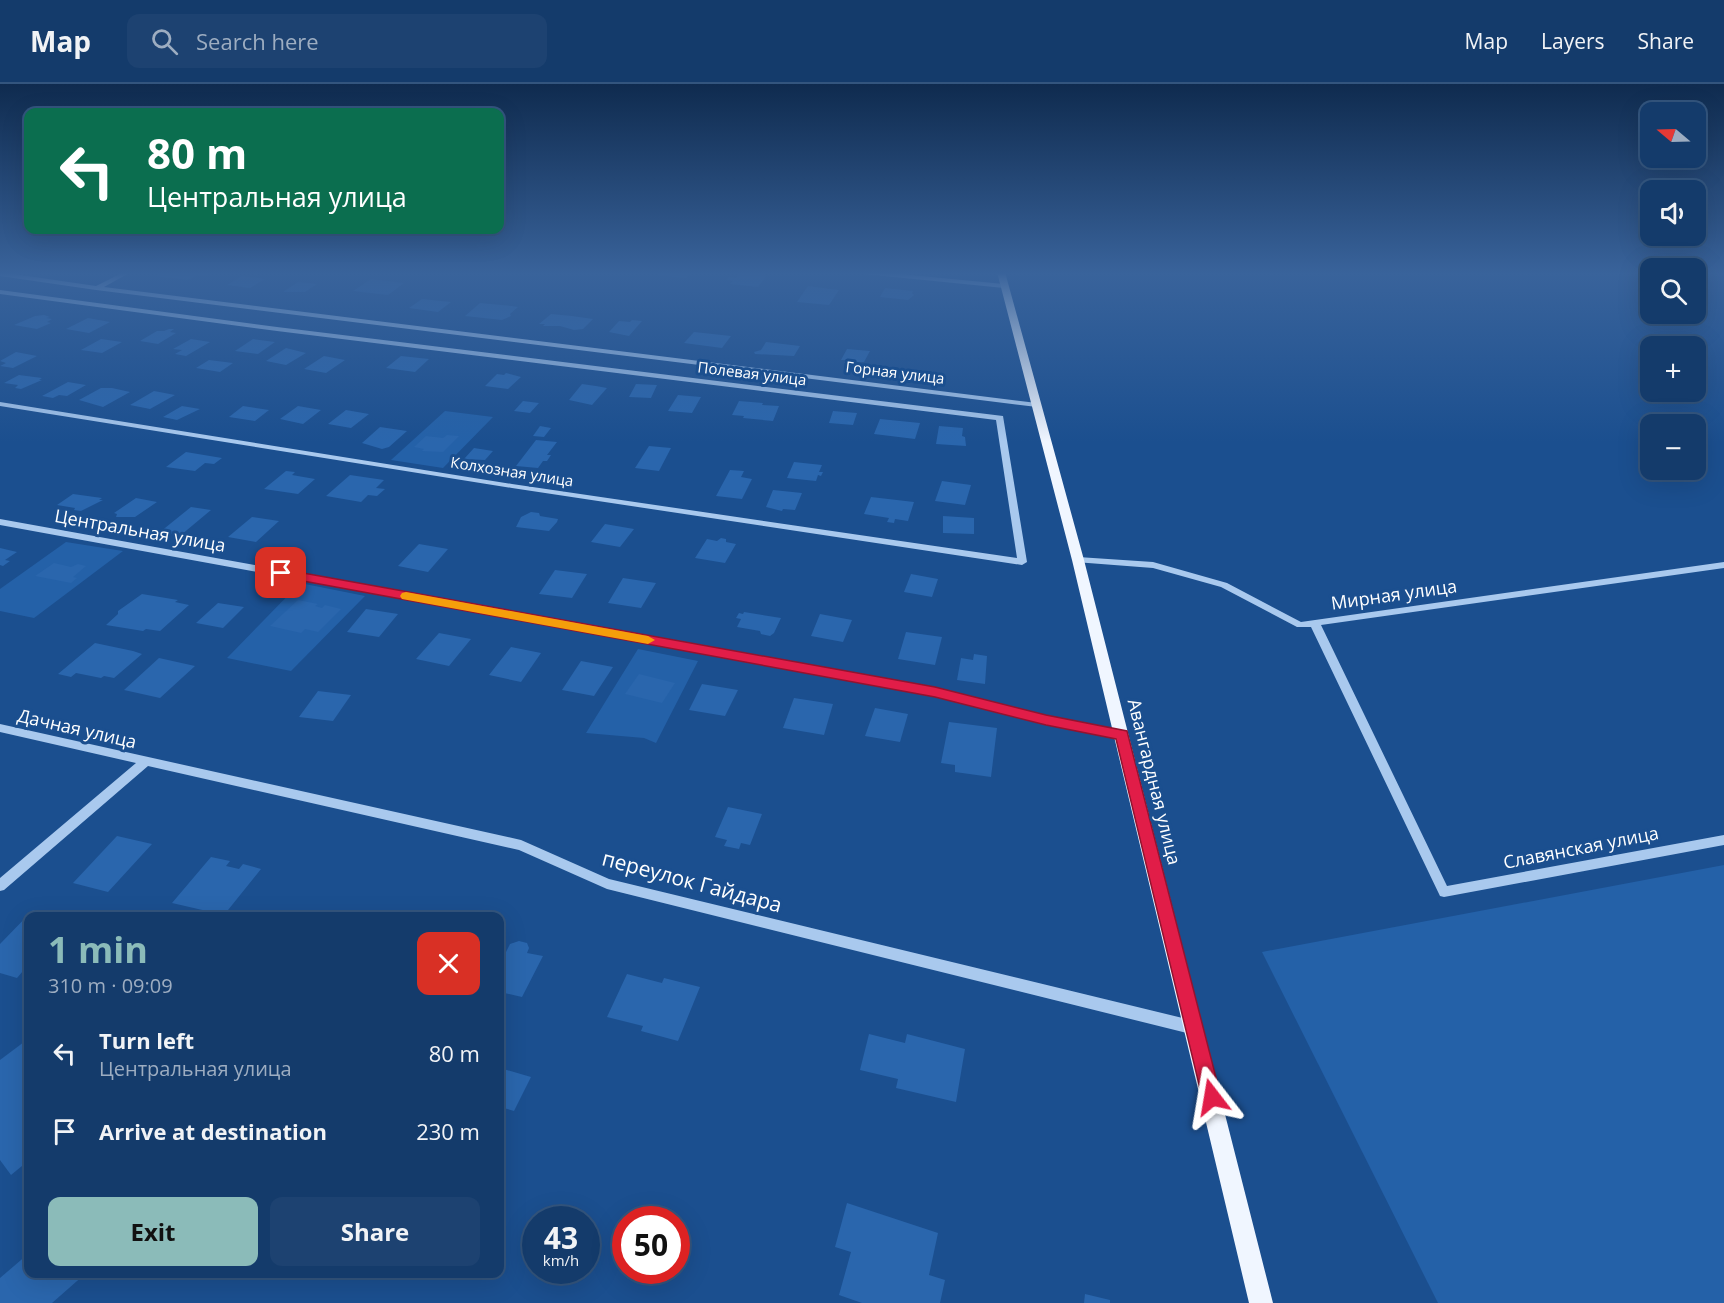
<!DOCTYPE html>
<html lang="en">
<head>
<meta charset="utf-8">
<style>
	body { margin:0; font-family:"Open Sans",sans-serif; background:#1d4271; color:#f1f3f6; height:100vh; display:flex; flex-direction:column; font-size:22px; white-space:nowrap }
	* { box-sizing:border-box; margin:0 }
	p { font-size:20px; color:#9dadc1 }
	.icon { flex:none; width:33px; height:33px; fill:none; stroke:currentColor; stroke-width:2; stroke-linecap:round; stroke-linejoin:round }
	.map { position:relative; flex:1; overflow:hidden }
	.drawer { position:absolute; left:24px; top:828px; width:480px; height:366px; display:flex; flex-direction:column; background:#143b6b; border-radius:12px; box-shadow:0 6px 24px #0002,0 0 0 2px #33557e }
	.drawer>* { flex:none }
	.banner { position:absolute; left:24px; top:24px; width:480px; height:126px; border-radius:12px; box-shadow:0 6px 24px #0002,0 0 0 2px #33557e; background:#0b6e4f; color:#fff; overflow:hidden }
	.needle { width:39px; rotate:289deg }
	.controls { position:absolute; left:1640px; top:18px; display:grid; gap:12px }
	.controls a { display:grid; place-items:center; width:66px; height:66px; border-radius:12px; background:#143b6b; box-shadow:0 6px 24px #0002,0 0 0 2px #33557e; font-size:30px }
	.speed { position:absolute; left:522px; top:1122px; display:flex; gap:12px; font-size:30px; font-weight:700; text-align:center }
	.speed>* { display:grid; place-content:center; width:78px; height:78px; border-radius:50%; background:#143b6b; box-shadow:0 6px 24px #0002,0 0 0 2px #33557e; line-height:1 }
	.speed small { font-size:15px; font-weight:400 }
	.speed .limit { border:9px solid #d22; background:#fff; color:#111 }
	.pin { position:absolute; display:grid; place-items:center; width:51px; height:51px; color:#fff; margin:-26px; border-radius:12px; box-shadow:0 3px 9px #0006 }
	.me { position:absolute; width:66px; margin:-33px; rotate:346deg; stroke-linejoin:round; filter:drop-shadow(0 0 4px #0008) }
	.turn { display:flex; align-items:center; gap:21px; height:126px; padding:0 24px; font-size:27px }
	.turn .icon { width:78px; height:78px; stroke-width:2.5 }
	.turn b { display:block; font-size:42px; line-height:51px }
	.round { display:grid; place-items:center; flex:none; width:63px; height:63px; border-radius:12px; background:#1d4271 }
	.overview { display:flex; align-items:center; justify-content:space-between; height:102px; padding:0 24px }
	h1 { font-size:36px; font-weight:700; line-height:45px; color:#8bbbb9 }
	.cta { display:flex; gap:12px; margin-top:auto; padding:12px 24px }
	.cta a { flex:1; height:69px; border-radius:12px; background:#8bbbb9; color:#111; font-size:24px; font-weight:700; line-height:69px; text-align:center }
	.cta a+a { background:#1d4271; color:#f1f3f6 }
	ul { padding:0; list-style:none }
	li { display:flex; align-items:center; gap:18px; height:78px; padding:0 24px }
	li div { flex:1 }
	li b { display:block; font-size:22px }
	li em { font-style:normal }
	header { display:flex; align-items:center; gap:36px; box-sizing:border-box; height:84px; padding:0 30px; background:#143b6b; border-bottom:2px solid #33557e }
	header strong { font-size:28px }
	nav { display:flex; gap:33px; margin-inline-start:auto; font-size:21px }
	.search { width:420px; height:54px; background:#1d4271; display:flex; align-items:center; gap:15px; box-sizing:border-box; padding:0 21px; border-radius:12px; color:#9dadc1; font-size:22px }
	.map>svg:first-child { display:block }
	.green { fill:#2461a8 }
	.building { fill:#2a66ad }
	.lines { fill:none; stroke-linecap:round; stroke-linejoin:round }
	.minor { fill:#a9c9ee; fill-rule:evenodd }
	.major { fill:#f0f6ff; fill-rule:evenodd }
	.route { fill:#e11d48; stroke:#92132f; stroke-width:1.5 }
	.slow { fill:#f59e0b }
	.labels { text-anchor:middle; stroke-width:6; stroke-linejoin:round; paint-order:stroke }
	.far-street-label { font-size:15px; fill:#fff; stroke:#1b4f8f }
	.street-label { font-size:18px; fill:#fff; stroke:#1b4f8f }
	.near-street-label { font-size:21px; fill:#fff; stroke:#1b4f8f }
</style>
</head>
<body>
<header>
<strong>Map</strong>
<div class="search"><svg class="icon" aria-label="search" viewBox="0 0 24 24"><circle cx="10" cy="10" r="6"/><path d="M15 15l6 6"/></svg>Search here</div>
<nav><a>Map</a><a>Layers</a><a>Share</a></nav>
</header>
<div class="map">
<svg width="1724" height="1219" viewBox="0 0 1724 1219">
	<rect width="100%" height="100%" fill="#1b4f8f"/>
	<g class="green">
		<polygon points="445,327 493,333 443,384 391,376"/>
		<polygon points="66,458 123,467 34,534 0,527 0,505"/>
		<polygon points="300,499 365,512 291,587 227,574"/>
		<polygon points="638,565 698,577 656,659 644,654 586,649"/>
		<polygon points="1724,781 1724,1219 1438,1219 1262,868"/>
	</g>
	<g class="building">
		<polygon points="165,188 213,188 205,192 197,191 188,196 156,192"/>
		<polygon points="660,188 692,188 686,194 657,191"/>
		<polygon points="740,188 752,188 767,191 758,203 730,200 733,197 727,196 729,193 736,194"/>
		<polygon points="242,192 265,195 250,204 227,201"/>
		<polygon points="371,195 404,199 388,211 353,207"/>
		<polygon points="298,198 317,200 305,208 283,208"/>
		<polygon points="808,202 823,204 839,206 829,221 797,218"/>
		<polygon points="885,204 913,207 912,209 914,211 908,216 880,213"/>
		<polygon points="422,215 451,218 438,228 409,224"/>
		<polygon points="480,219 512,222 518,223 510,230 511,232 502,236 465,232"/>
		<polygon points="551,230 572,232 593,235 583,245 574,246 560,242 543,242 545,240 539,240"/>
		<polygon points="44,231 50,233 46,234 52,235 47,238 51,239 37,245 14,241 35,232"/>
		<polygon points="88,234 110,238 89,249 66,245"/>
		<polygon points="632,236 642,237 629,252 609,248 619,237 630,238"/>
		<polygon points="169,245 174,245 170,248 176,249 158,260 140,257 157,247 164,247"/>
		<polygon points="694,248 731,252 722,264 684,259"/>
		<polygon points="101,255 122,258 102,269 81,266"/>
		<polygon points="191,255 210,258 186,272 175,270 182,266 173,265"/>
		<polygon points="253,255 275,258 258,270 235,267"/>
		<polygon points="766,258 800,262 794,272 755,270 754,268 761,266"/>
		<polygon points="286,264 306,269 286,281 266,277"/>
		<polygon points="847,265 870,267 864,278 857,278 855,281 844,279 846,276 841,276"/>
		<polygon points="16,268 37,272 13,284 0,282 6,279 0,277"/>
		<polygon points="324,272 345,276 326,289 304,285"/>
		<polygon points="401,272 429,275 415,288 386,284"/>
		<polygon points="209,276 233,279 220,288 196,284"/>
		<polygon points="506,289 521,293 508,305 485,302 497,290 504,291"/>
		<polygon points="19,291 42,294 39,296 42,296 21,305 15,304 18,301 4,299"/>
		<polygon points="68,298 86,301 67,312 59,311 53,314 42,312"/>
		<polygon points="582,300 596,302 607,304 592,321 569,316"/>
		<polygon points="636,300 657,301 651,314 629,313"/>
		<polygon points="101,304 112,304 130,308 103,323 79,316"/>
		<polygon points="154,307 175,311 150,325 130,321"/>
		<polygon points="678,311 701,313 692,329 668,327"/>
		<polygon points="523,317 539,319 530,329 514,327"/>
		<polygon points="739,317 763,319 762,321 779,322 773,337 743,334 744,332 732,331"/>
		<polygon points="182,322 200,325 177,336 163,333"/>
		<polygon points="243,322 269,326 255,337 229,333"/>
		<polygon points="298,322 321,326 303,340 280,335"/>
		<polygon points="346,326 369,330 351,344 328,340"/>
		<polygon points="833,327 857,329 853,341 829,339"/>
		<polygon points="880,335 920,339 915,355 874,350"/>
		<polygon points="540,342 551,344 544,353 533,352"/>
		<polygon points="939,342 963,344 962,352 965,353 966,362 936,360"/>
		<polygon points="380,343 407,347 389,363 382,365 362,359"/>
		<polygon points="447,351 459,352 443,368 422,367 424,365 414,363 426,352 443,354"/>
		<polygon points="536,356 557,358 547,371 551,371 547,377 543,377 538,384 516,382"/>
		<polygon points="649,362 671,364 659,387 635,384"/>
		<polygon points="474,364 493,367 485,376 464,375"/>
		<polygon points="186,368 222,374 214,380 205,379 195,387 166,383"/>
		<polygon points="794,378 822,381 819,388 823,388 821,392 818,391 816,397 787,394"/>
		<polygon points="730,386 744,387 741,393 752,395 742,415 716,412"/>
		<polygon points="286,387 295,388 292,391 315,395 298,410 264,405"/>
		<polygon points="350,391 384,396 376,404 385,405 377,412 368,411 361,418 326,412"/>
		<polygon points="942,397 971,401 965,421 935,417"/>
		<polygon points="773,406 802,409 795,426 783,425 782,427 766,423"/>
		<polygon points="73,410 102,414 99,416 103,416 81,427 74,426 75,424 57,421"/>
		<polygon points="871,413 914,418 908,437 895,435 894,439 887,438 889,434 864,430"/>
		<polygon points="136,414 157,418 135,433 116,433 117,430 114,429"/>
		<polygon points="191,423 211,426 181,451 160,448"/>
		<polygon points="531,428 539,429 540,432 558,435 557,438 549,447 516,443 521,433"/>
		<polygon points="943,432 974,434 974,450 943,449"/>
		<polygon points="252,433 279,437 256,458 228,453"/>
		<polygon points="605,440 634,445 620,463 591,458"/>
		<polygon points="721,454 726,455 726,458 736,460 725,479 695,474 707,455 717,457"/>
		<polygon points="419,460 448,465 428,488 398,482"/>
		<polygon points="0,464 17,468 5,476 10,477 3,482 0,481"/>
		<polygon points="54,479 71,483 78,480 86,482 73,493 77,494 71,499 35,492"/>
		<polygon points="555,486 587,490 572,514 539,510"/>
		<polygon points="911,490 938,495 932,513 904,508"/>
		<polygon points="623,494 656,499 641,524 608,519"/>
		<polygon points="142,510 178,516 175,518 189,521 160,547 146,545 143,547 106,541 118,530 118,527"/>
		<polygon points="298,516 318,520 315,522 322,524 325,521 341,525 318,548 305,545 301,549 270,542"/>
		<polygon points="218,519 244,523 223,544 196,539"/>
		<polygon points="366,525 398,530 379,553 347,548"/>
		<polygon points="744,528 781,534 774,549 770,552 761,550 760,547 737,543 741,535 736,534 739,529 743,530"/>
		<polygon points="820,530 852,536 843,558 811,552"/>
		<polygon points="906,548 942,553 935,581 898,575"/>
		<polygon points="439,549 471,555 449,582 416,575"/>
		<polygon points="95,559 133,567 142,570 114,594 104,592 101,594 76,589 71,593 58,590"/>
		<polygon points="511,563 541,569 521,598 489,591"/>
		<polygon points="974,570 987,572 985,600 957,596 961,574 973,576"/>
		<polygon points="159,574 195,582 160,614 124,606"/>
		<polygon points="581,577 613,583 594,612 562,606"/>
		<polygon points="639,590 675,599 662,619 625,610"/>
		<polygon points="702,600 738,606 725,632 689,626"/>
		<polygon points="318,607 351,611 333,637 299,633"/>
		<polygon points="794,614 833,620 824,651 783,644"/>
		<polygon points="875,624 908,630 900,658 865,652"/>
		<polygon points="949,638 997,644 991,693 955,688 955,681 941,679"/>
		<polygon points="728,723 762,730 750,761 741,759 739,765 724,762 727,756 715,753"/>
		<polygon points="117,752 152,760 108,808 73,799"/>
		<polygon points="211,773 230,777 226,782 239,785 243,780 261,785 224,831 172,819"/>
		<polygon points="33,826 58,832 28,832 28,881 17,894 0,889 0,860"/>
		<polygon points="519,857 527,859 529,864 527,869 543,872 522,913 500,908 500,867 506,868 510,860"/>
		<polygon points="627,890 662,899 664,894 700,903 678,957 641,947 643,942 607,933"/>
		<polygon points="869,950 905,959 907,950 965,965 956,1018 896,1004 898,995 860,986"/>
		<polygon points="28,955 28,1077 11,1091 0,1076 0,976"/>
		<polygon points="500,984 531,993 514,1027 500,1023"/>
		<polygon points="847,1119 938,1149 929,1191 945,1196 940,1219 862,1219 839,1211 851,1168 835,1163"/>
		<polygon points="28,1170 28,1190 85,1190 52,1219 0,1219 0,1194"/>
		<polygon points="1085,1210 1110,1216 1110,1219 1084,1219"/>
	</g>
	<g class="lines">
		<g class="minor">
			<polygon points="0,188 96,202 124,188 131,188 104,203 1037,319 1041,321 1037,323 96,206 0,192"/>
			<polygon points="861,188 879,188 1004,200 1007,202 1004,204 864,190"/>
			<polygon points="0,206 277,243 1003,332 1027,478 1022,481 512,404 0,322 0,318 512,400 1017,474 996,336 277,247 0,210"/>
			<polygon points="0,435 935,604 1046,632 1122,647 1126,648 1127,651 1126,654 1122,655 1046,640 935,612 0,441"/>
			<polygon points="1078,473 1153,478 1227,499 1301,538 1724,478 1724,484 1321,541 1447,802 1724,751 1724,761 1444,813 1440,812 1311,543 1297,543 1221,503 1153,484 1075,478 1073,476 1075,474"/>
			<polygon points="0,640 521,756 609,795 1195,937 1200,939 1202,944 1200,949 1195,951 607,805 519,766 148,682 4,806 0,807 0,794 136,679 0,648"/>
		</g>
		<polygon class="major" points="997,188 1005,188 1084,476 1273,1219 1249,1219 1072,476"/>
	</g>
	<linearGradient id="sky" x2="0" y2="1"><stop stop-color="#0f2b4f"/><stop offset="0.53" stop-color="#39639b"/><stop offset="1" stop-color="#39639b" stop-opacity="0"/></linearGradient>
	<rect width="1724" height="358" fill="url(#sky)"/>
	<polygon class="route" points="281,485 935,603 1046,631 1127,647 1221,1013 1219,1020 1212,1023 1205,1020 1202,1013 1116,655 1046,641 935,613 276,492 275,489"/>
	<polygon class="slow" points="406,508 648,552 655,556 648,560 402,515 400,512 402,509"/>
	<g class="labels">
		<g class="far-street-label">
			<text transform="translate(895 289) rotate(7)" y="5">Горная улица</text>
			<text transform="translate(752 290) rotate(7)" y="5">Полевая улица</text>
			<text transform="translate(512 388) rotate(9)" y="5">Колхозная улица</text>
		</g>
		<g class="street-label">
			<text transform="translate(140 447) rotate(10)" y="6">Центральная улица</text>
			<text transform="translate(1394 511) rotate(-8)" y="6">Мирная улица</text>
			<text transform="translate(77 645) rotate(13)" y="6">Дачная улица</text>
			<text transform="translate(1154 698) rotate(76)" y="6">Авангардная улица</text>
			<text transform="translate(1581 764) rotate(-11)" y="6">Славянская улица</text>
		</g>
		<g class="near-street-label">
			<text transform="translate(692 798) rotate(15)" y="7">переулок Гайдара</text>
		</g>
	</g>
</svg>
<div class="controls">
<a><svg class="needle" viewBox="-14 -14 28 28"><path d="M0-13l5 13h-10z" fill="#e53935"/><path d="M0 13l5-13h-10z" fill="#9dadc1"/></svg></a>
<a><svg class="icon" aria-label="sound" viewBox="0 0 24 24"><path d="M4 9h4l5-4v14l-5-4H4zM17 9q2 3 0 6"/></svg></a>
<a><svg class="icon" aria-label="search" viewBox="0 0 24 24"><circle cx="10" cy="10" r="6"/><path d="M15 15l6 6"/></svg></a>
<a>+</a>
<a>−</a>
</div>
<div class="speed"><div>43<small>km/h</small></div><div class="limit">50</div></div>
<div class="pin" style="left:281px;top:489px;background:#d93025"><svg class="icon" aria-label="arrive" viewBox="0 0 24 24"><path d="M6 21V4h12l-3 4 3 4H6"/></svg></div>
<svg class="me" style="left:1212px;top:1013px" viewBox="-20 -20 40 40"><path d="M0-17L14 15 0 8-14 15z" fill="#e11d48" stroke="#fff" stroke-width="4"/></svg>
<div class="banner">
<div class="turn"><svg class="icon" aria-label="left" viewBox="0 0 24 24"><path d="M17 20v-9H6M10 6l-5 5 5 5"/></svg><div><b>80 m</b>Центральная улица</div></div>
</div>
<section class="drawer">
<div class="overview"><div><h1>1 min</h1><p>310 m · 09:09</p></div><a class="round" style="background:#d93025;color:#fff"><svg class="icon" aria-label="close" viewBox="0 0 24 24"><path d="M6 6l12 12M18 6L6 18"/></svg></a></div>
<ul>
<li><svg class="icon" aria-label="left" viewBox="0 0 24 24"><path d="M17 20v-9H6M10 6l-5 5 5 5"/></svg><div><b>Turn left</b><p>Центральная улица</p></div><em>80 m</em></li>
<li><svg class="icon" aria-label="arrive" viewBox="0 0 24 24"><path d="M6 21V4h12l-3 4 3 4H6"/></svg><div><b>Arrive at destination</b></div><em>230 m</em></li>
</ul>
<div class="cta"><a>Exit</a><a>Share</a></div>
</section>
</div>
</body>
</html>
